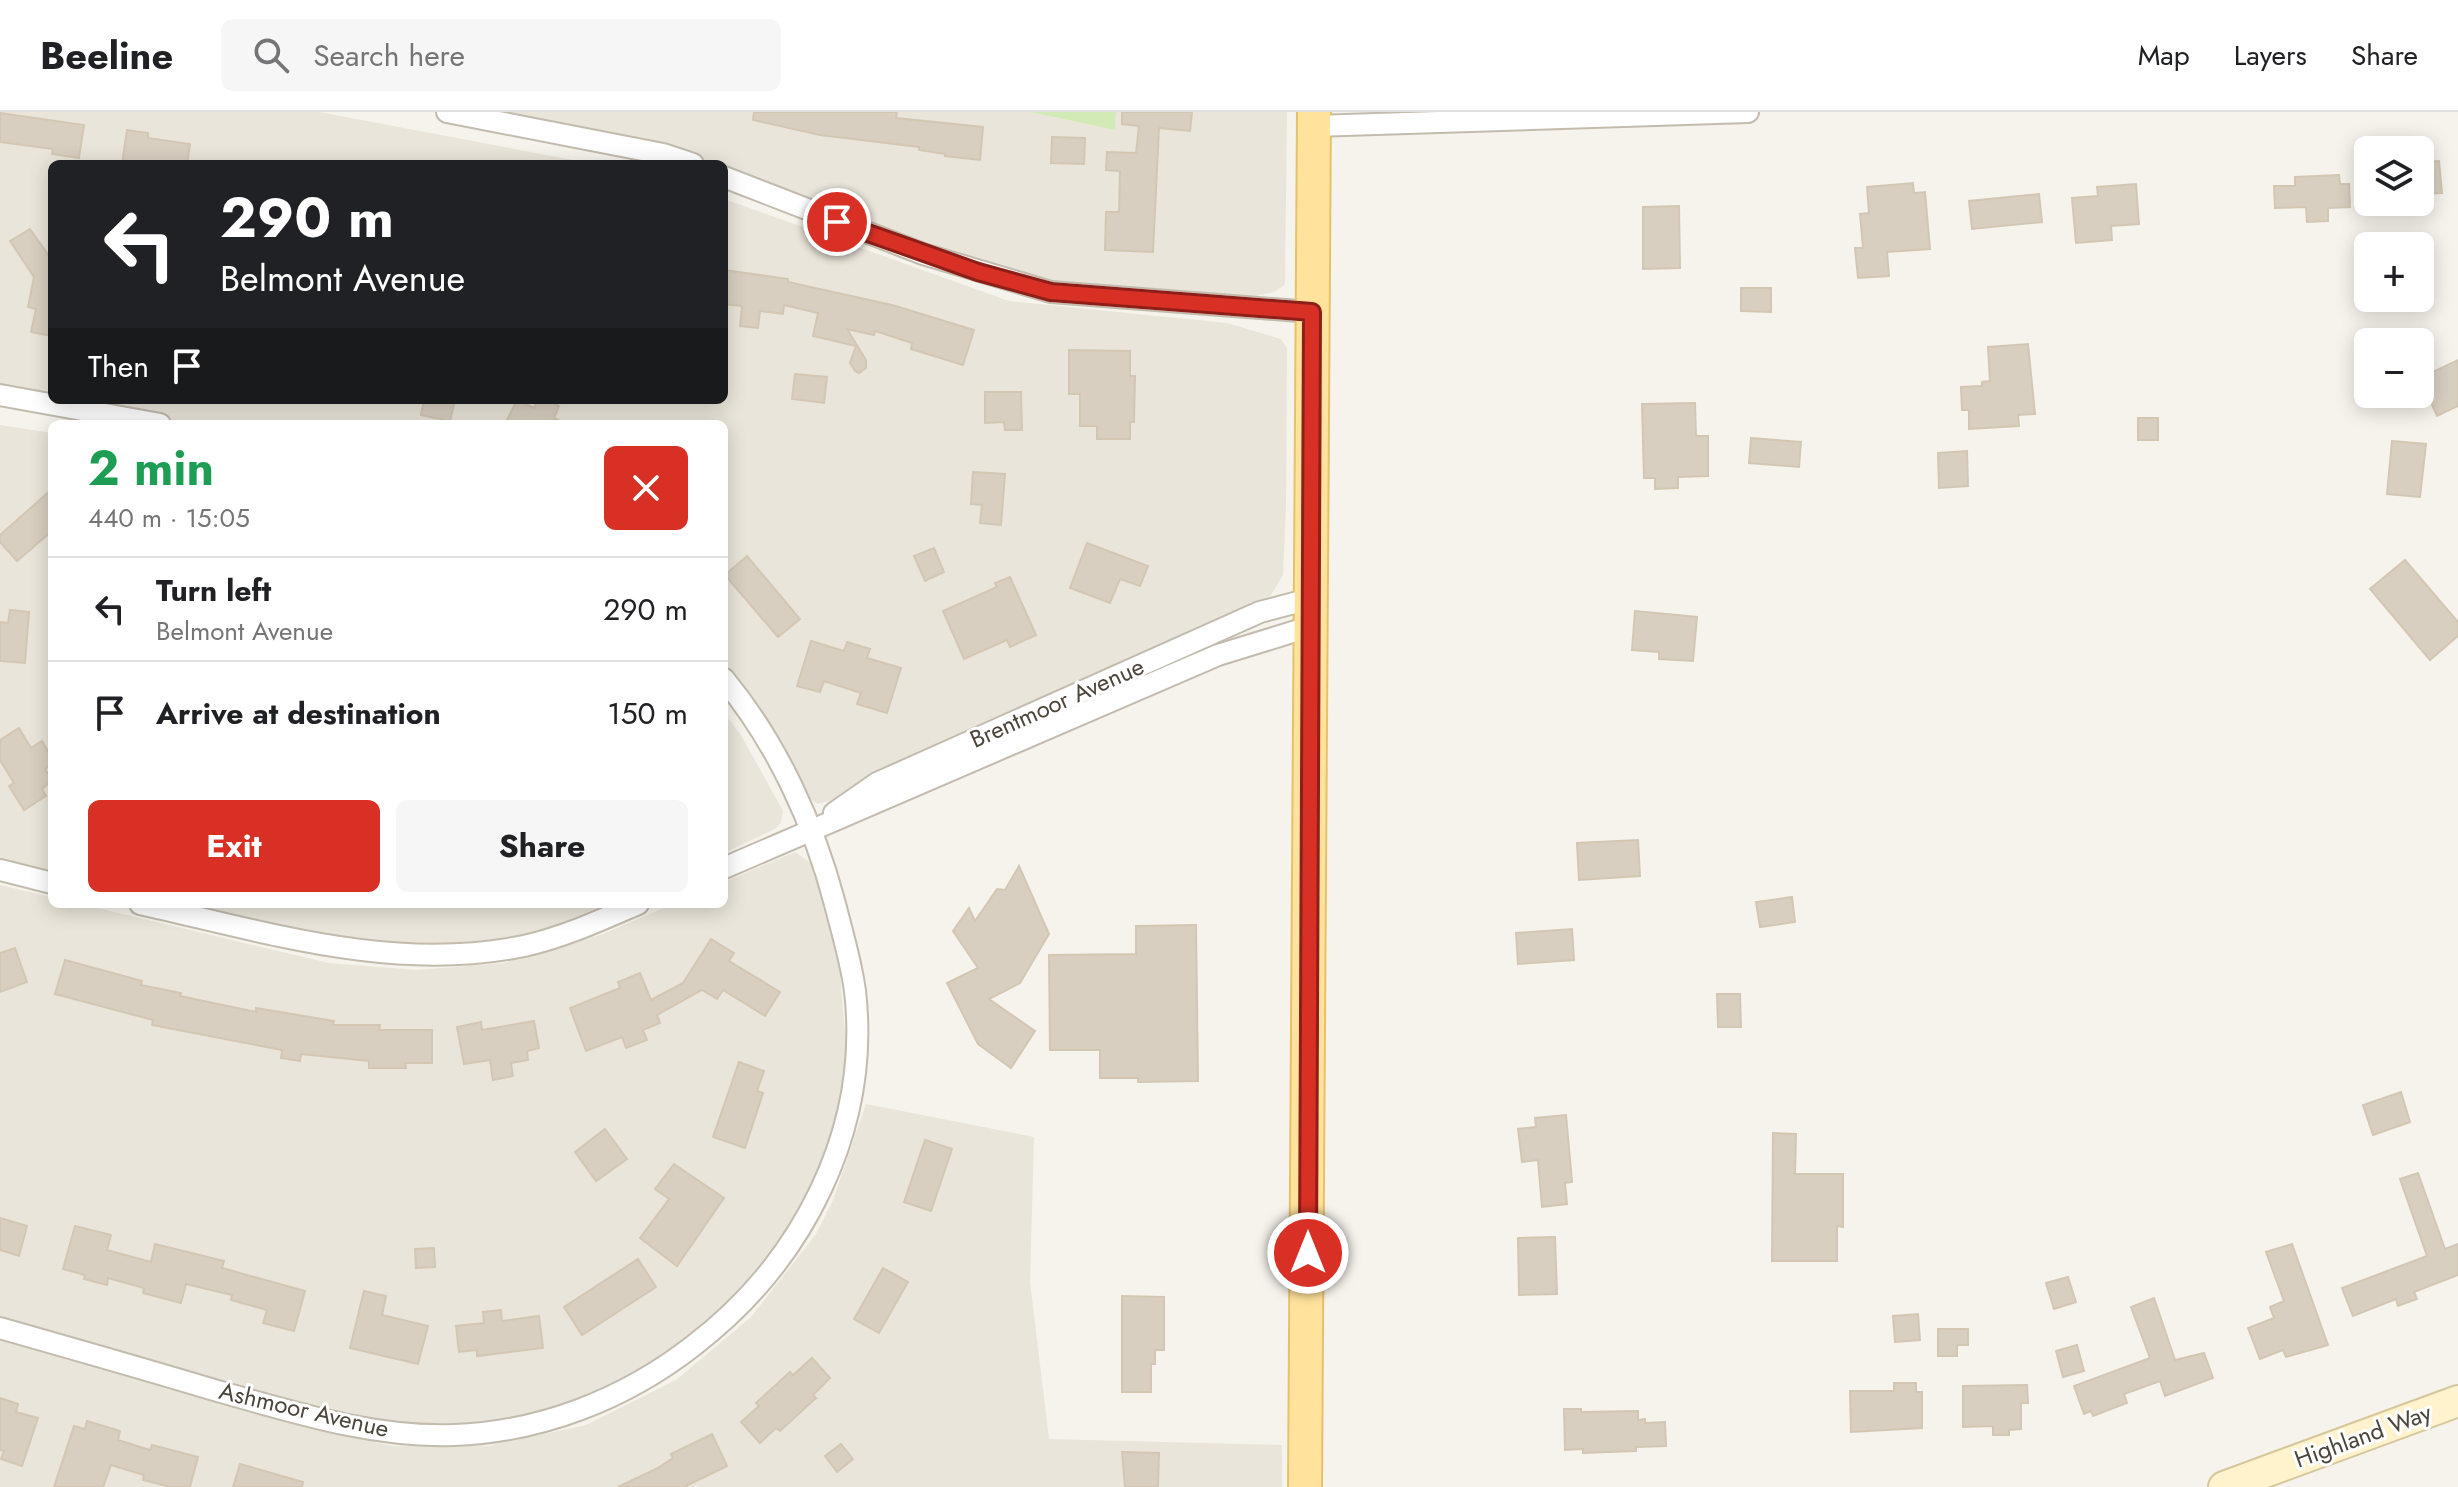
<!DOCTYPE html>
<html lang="en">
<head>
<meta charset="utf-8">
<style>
	body { margin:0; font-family:Jost,sans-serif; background:#f6f6f6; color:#202124; height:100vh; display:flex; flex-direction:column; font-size:30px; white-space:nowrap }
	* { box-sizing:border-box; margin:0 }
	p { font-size:26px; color:#757577 }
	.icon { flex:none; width:44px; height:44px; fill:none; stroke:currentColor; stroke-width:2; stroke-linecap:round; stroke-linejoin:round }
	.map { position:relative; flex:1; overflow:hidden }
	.panel { position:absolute; left:48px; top:308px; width:680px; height:488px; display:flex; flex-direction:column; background:#fff; border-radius:12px; box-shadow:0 4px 20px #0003 }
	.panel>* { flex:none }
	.top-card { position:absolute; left:48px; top:48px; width:680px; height:244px; border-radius:12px; box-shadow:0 4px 20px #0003; background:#202124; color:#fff; overflow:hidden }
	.buttons { position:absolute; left:2354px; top:24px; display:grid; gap:16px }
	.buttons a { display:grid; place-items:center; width:80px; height:80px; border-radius:12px; background:#fff; box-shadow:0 4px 20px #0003; font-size:40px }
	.pin { position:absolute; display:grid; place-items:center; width:68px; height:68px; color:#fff; margin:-34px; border:4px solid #fff; border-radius:50%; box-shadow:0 2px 8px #0007 }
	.me { position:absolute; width:88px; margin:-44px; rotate:0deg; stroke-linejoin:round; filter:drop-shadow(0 0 6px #0008) }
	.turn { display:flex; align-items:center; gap:28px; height:168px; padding:0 40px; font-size:36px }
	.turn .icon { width:104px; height:104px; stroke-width:2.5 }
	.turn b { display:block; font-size:56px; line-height:68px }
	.then { display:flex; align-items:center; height:76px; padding:0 40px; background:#0003; gap:16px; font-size:30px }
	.round { display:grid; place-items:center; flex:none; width:84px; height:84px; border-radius:12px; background:#f6f6f6 }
	.head { display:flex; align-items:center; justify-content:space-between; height:136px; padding:0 40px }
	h1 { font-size:48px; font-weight:700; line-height:60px; color:#1e9e55 }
	.action { display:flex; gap:16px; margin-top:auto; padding:16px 40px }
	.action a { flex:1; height:92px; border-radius:12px; background:#d93025; color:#fff; font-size:32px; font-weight:700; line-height:92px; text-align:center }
	.action a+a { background:#f6f6f6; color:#202124 }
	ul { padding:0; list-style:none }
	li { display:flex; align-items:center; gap:24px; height:104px; padding:0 40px; border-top:2px solid #e0e0e0 }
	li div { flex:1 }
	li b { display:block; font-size:30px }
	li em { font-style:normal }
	header { display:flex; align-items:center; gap:48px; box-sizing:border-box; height:112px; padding:0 40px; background:#fff; border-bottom:2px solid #e0e0e0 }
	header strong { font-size:38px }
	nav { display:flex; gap:44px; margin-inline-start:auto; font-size:28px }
	.search { width:560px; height:72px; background:#f6f6f6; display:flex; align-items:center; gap:20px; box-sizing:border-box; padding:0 28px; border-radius:12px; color:#757577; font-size:30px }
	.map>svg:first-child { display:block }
	.residential { fill:#eae5da }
	.green { fill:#d2eab5 }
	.building { fill:#d8cfc1; stroke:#d3c7b4; stroke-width:2 }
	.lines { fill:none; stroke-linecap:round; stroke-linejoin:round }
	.street-casing { stroke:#c2bbae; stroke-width:24 }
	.secondary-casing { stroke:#d6c79b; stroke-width:34 }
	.primary-casing { stroke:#e6c16a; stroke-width:36 }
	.street { stroke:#fff; stroke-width:20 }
	.secondary { stroke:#fff3cd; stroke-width:30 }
	.primary { stroke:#ffe39c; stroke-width:32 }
	.route-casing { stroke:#8d1f18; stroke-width:20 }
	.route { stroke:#d93025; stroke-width:14 }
	.labels { text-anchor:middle; stroke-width:6; stroke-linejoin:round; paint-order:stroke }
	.street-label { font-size:24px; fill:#4b4439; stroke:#fff }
</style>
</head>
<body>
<header>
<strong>Beeline</strong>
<div class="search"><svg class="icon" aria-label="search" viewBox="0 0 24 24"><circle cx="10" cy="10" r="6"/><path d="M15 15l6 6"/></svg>Search here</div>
<nav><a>Map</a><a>Layers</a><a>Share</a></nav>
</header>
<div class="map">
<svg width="2458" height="1375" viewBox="0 0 2458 1375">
	<rect width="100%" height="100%" fill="#f6f3ec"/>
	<g class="residential">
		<polygon points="0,0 319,0 594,52 52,52 52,288 724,288 724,87 1009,189 1227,211 1281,227 1287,236 1286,394 1283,463 1271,483 1251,498 980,615 832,688 818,692 807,685 724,569 724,312 147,312 0,280"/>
		<polygon points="441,0 1030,0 1115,18 1116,0 1287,0 1285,173 1274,180 1223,190 1050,176 724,62 724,52 696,52"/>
		<polygon points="0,313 52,321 52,763 0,750"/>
		<polygon points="724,601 741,623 783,699 781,711 775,717 724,741"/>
		<polygon points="795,740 812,752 826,783 839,846 847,947 827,1045 808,1087 760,1161 699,1222 612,1276 557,1298 482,1312 377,1310 270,1283 0,1204 0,773 52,785 52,792 81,792 329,851 417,858 504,851 603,822 673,792 724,792 724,770"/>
		<polygon points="176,792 615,792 525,824 440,835 326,827"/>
		<polygon points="866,992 1034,1025 1030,1170 1049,1327 1282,1333 1282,1375 0,1375 0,1225 296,1313 393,1334 488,1334 586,1313 676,1268 751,1205 816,1122 833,1088"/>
	</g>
	<polygon class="green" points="1030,0 1116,0 1115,19 1115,18"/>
	<g class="building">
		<polygon points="754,0 897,0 896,6 983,15 980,48 945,44 945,42 919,38 919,35 820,23 753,8"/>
		<polygon points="1122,0 1192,0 1190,19 1159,16 1153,140 1105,138 1106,100 1119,100 1120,59 1106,58 1107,40 1136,41 1139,14 1122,12"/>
		<polygon points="0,1 84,13 79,46 52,42 53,37 0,30"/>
		<polygon points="127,18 148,21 148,26 190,32 187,52 122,52"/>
		<polygon points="1052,25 1085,26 1084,52 1051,51"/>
		<polygon points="2439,49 2442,81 2420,82 2420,50"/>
		<polygon points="2339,63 2340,72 2349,72 2350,95 2328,96 2328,109 2307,110 2306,95 2275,96 2274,74 2295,74 2295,65"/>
		<polygon points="1913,71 1914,81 1925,80 1930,137 1887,140 1889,164 1858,166 1855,136 1863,136 1860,102 1869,101 1867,75"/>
		<polygon points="2136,72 2139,112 2111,114 2112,128 2076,131 2072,86 2098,84 2097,75"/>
		<polygon points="2039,82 2042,110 1972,117 1969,89"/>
		<polygon points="1679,94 1680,156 1643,157 1643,95"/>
		<polygon points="30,117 52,148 52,224 31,220 36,197 28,195 34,165 10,129"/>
		<polygon points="724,158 788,167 788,170 892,193 974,218 963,253 911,237 912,231 875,219 874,223 847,217 866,248 866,256 859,261 855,259 850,251 856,234 813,224 818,201 784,193 783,202 760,199 758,216 740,214 742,194 724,192"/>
		<polygon points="1741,176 1771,176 1771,200 1741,199"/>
		<polygon points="2028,232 2035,302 2018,303 2019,314 1969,317 1969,298 1962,298 1961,275 1982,274 1982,270 1990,269 1988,235"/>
		<polygon points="1069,238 1130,239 1130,264 1135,264 1134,310 1130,310 1130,327 1097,327 1097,314 1080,314 1080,282 1069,282"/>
		<polygon points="2458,248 2458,294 2437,304 2420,266"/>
		<polygon points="795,262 827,265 824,291 792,287"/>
		<polygon points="985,280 1021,280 1022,318 1005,318 1004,310 985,311"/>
		<polygon points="424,288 455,288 450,309 421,303"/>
		<polygon points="517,288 534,296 538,288 547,288 559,294 554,306 566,312 505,312"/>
		<polygon points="1695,291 1696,324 1708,324 1708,364 1678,365 1678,376 1655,377 1655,366 1644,366 1642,292"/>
		<rect x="2138" y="306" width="20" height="22"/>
		<polygon points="1751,326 1801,330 1799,355 1749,351"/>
		<polygon points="2392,329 2426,332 2420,385 2387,382"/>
		<polygon points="1967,339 1968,374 1939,376 1938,341"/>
		<polygon points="973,360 1005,362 1001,413 980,411 982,393 971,392"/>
		<polygon points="52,377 52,419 17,449 0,430 0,423"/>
		<polygon points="1087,431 1148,454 1140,474 1120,467 1110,491 1070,476"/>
		<polygon points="934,436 944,460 925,469 914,444"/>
		<polygon points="747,444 800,507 778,525 725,463"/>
		<polygon points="2405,448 2458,510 2458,524 2430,548 2370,477"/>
		<polygon points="1010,465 1036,523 1010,535 1007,528 964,547 943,499 997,475 995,471"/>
		<polygon points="10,498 29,500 25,551 0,549 0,510 8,511"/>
		<polygon points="1635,499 1697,505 1693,549 1659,547 1659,540 1632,538"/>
		<polygon points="811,529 844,539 847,530 870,537 867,546 901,556 887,601 857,592 861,581 824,569 820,580 797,574"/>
		<polygon points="19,616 31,636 42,629 52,646 52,652 45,657 52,668 42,677 46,684 24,698 9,674 14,671 0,648 0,628"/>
		<polygon points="1638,728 1640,764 1579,768 1577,731"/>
		<polygon points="1019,754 1049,822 1020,871 989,887 1035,919 1011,956 978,932 947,871 978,856 953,819 969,796 975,809 997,777 1005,778"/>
		<polygon points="1792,785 1795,810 1760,815 1756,790"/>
		<polygon points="1196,813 1198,969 1138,970 1138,966 1100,966 1100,938 1050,938 1049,843 1136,842 1136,814"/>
		<polygon points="1572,817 1574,848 1518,852 1516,821"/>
		<polygon points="711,827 734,841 729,849 780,880 765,904 723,878 717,887 702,878 657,903 660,911 643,918 647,928 626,936 622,925 586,939 570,896 620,876 618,870 640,861 651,888 683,871"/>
		<polygon points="15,836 27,870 0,880 0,841"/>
		<polygon points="65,848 142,869 141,873 181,881 180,884 256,900 256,896 334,909 333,913 380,913 379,918 432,918 432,951 405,951 406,956 369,956 369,949 301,942 300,949 281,946 282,938 152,913 153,908 55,882"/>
		<polygon points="1717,882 1740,882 1741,915 1718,915"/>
		<polygon points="534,909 539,936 527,939 528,948 511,951 513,964 493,968 490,948 464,952 457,915 481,910 482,918"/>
		<polygon points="739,950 764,959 757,979 763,981 745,1036 713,1025"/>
		<polygon points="2401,980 2410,1010 2373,1023 2363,993"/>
		<polygon points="1566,1003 1572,1070 1565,1071 1567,1092 1542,1095 1538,1048 1522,1050 1518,1017 1536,1015 1535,1006"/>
		<polygon points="605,1017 627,1047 596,1069 575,1040"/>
		<polygon points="1773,1021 1796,1022 1795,1062 1843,1062 1843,1115 1837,1114 1837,1149 1772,1149"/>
		<polygon points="925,1028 952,1037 931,1099 904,1090"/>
		<polygon points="674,1052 724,1086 677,1154 640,1126 669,1087 655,1077"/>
		<polygon points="2418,1061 2445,1137 2458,1132 2458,1163 2414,1180 2417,1187 2398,1194 2396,1187 2353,1204 2342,1176 2427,1144 2400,1067"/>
		<polygon points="0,1106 27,1114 19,1144 0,1138"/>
		<polygon points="75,1114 111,1123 107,1138 151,1150 155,1132 224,1149 222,1156 305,1179 294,1219 263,1211 267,1198 231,1188 232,1183 186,1172 181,1191 143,1181 144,1176 108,1166 107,1173 84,1167 85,1163 63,1157"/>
		<polygon points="1555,1125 1557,1182 1519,1183 1518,1126"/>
		<polygon points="2292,1132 2328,1233 2286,1245 2283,1238 2260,1247 2248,1216 2274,1206 2270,1195 2284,1189 2266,1140"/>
		<polygon points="434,1136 435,1155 416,1156 415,1137"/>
		<polygon points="638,1147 656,1175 582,1223 564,1195"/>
		<polygon points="883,1156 908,1170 879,1221 854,1207"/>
		<polygon points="2068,1165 2076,1190 2054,1197 2046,1171"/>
		<polygon points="364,1179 386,1184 382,1203 428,1214 418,1252 350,1236"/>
		<polygon points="1122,1184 1164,1185 1164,1238 1155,1238 1155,1252 1151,1252 1151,1280 1122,1280"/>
		<polygon points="2154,1186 2175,1248 2204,1241 2213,1266 2165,1284 2160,1269 2124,1282 2127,1291 2093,1304 2091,1299 2084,1302 2074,1274 2150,1246 2131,1195"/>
		<polygon points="501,1198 502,1209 539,1204 543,1236 477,1244 477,1238 459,1240 456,1214 484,1211 483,1200"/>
		<polygon points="1918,1202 1920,1228 1895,1230 1893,1204"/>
		<polygon points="1938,1217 1968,1217 1968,1233 1957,1233 1957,1244 1938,1244"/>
		<polygon points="2077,1233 2084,1259 2063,1265 2056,1239"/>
		<polygon points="812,1246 830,1266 813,1283 816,1286 780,1319 776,1316 760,1331 741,1310 759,1294 756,1291 790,1260 793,1263"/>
		<polygon points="1894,1271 1916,1271 1916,1280 1922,1280 1922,1316 1851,1320 1850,1279 1894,1279"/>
		<polygon points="2027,1273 2028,1291 2021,1291 2021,1317 2009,1318 2009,1323 1993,1323 1993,1314 1963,1315 1963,1274"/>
		<polygon points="0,1286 18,1292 16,1300 38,1306 22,1354 1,1347 4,1339 0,1338"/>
		<polygon points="1564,1297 1581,1297 1581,1300 1638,1299 1638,1308 1645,1307 1645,1311 1665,1310 1666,1334 1636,1335 1636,1339 1583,1341 1583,1337 1565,1338"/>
		<polygon points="87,1309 120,1319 118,1328 150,1338 152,1333 198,1345 190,1375 171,1375 143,1368 144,1363 111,1353 103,1375 54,1375 74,1314 85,1317"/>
		<polygon points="712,1322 727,1354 684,1375 618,1375 658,1356 673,1346 671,1342"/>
		<polygon points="841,1332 853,1347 837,1360 825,1344"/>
		<polygon points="1122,1340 1159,1341 1158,1375 1125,1375"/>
		<polygon points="240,1352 303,1370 302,1375 233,1375"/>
	</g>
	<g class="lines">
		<defs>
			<g id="street">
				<polyline points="447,0 663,42 693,52"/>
				<polyline points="1314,14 1748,0"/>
				<polyline points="724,65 923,142 1051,180 1312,200"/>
				<polyline points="0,283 160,312"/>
				<polyline points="834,701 877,671 1260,500 1313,486"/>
				<polyline points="724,756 1218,543 1312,514"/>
				<polyline points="0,758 52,771"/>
				<path d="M140,792C266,820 394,861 524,834C564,825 601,808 638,792"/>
				<path d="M0,1216C74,1237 148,1258 221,1280C297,1301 374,1326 454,1323C541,1320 625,1287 693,1234C802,1151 871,1018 855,879C851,849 842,820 835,792C814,712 777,631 724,567"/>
			</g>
			<polyline id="secondary" points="2224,1375 2458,1289"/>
			<polyline id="primary" points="1305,1375 1314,0"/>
		</defs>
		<use href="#street" class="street-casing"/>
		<use href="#secondary" class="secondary-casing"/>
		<use href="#primary" class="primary-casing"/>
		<use href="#street" class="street"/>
		<use href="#secondary" class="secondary"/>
		<use href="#primary" class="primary"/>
	</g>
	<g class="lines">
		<defs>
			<polyline id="route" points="837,110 978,160 1051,180 1312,200 1308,1141"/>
		</defs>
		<use href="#route" class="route-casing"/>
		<use href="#route" class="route"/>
	</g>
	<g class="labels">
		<g class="street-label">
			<text transform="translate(1057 591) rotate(-24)" y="8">Brentmoor Avenue</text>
			<text transform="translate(304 1298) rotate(13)" y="8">Ashmoor Avenue</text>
			<text transform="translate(2363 1324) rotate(-20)" y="8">Highland Way</text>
		</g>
	</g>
</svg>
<div class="buttons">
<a><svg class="icon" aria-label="layers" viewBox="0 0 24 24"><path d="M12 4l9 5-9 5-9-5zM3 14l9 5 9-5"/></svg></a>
<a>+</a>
<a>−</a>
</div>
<div class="pin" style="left:837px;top:110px;background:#d93025"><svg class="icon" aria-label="arrive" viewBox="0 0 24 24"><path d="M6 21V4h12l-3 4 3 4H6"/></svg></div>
<svg class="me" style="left:1308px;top:1141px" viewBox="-20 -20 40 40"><circle r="17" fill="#d93025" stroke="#fff" stroke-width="3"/><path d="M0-11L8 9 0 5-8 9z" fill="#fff"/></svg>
<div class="top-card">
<div class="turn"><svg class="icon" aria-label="left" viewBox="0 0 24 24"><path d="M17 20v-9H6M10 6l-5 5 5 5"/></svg><div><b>290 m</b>Belmont Avenue</div></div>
<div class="then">Then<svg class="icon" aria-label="arrive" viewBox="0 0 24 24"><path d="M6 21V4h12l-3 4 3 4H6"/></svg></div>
</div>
<section class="panel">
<div class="head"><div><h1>2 min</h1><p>440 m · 15:05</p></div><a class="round" style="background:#d93025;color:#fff"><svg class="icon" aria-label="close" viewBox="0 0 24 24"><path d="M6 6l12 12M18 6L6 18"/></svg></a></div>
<ul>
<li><svg class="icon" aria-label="left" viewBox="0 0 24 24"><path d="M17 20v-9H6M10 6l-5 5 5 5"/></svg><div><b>Turn left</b><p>Belmont Avenue</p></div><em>290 m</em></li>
<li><svg class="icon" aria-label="arrive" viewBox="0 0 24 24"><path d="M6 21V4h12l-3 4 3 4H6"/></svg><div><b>Arrive at destination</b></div><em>150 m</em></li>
</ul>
<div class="action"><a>Exit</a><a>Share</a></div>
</section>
</div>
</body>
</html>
